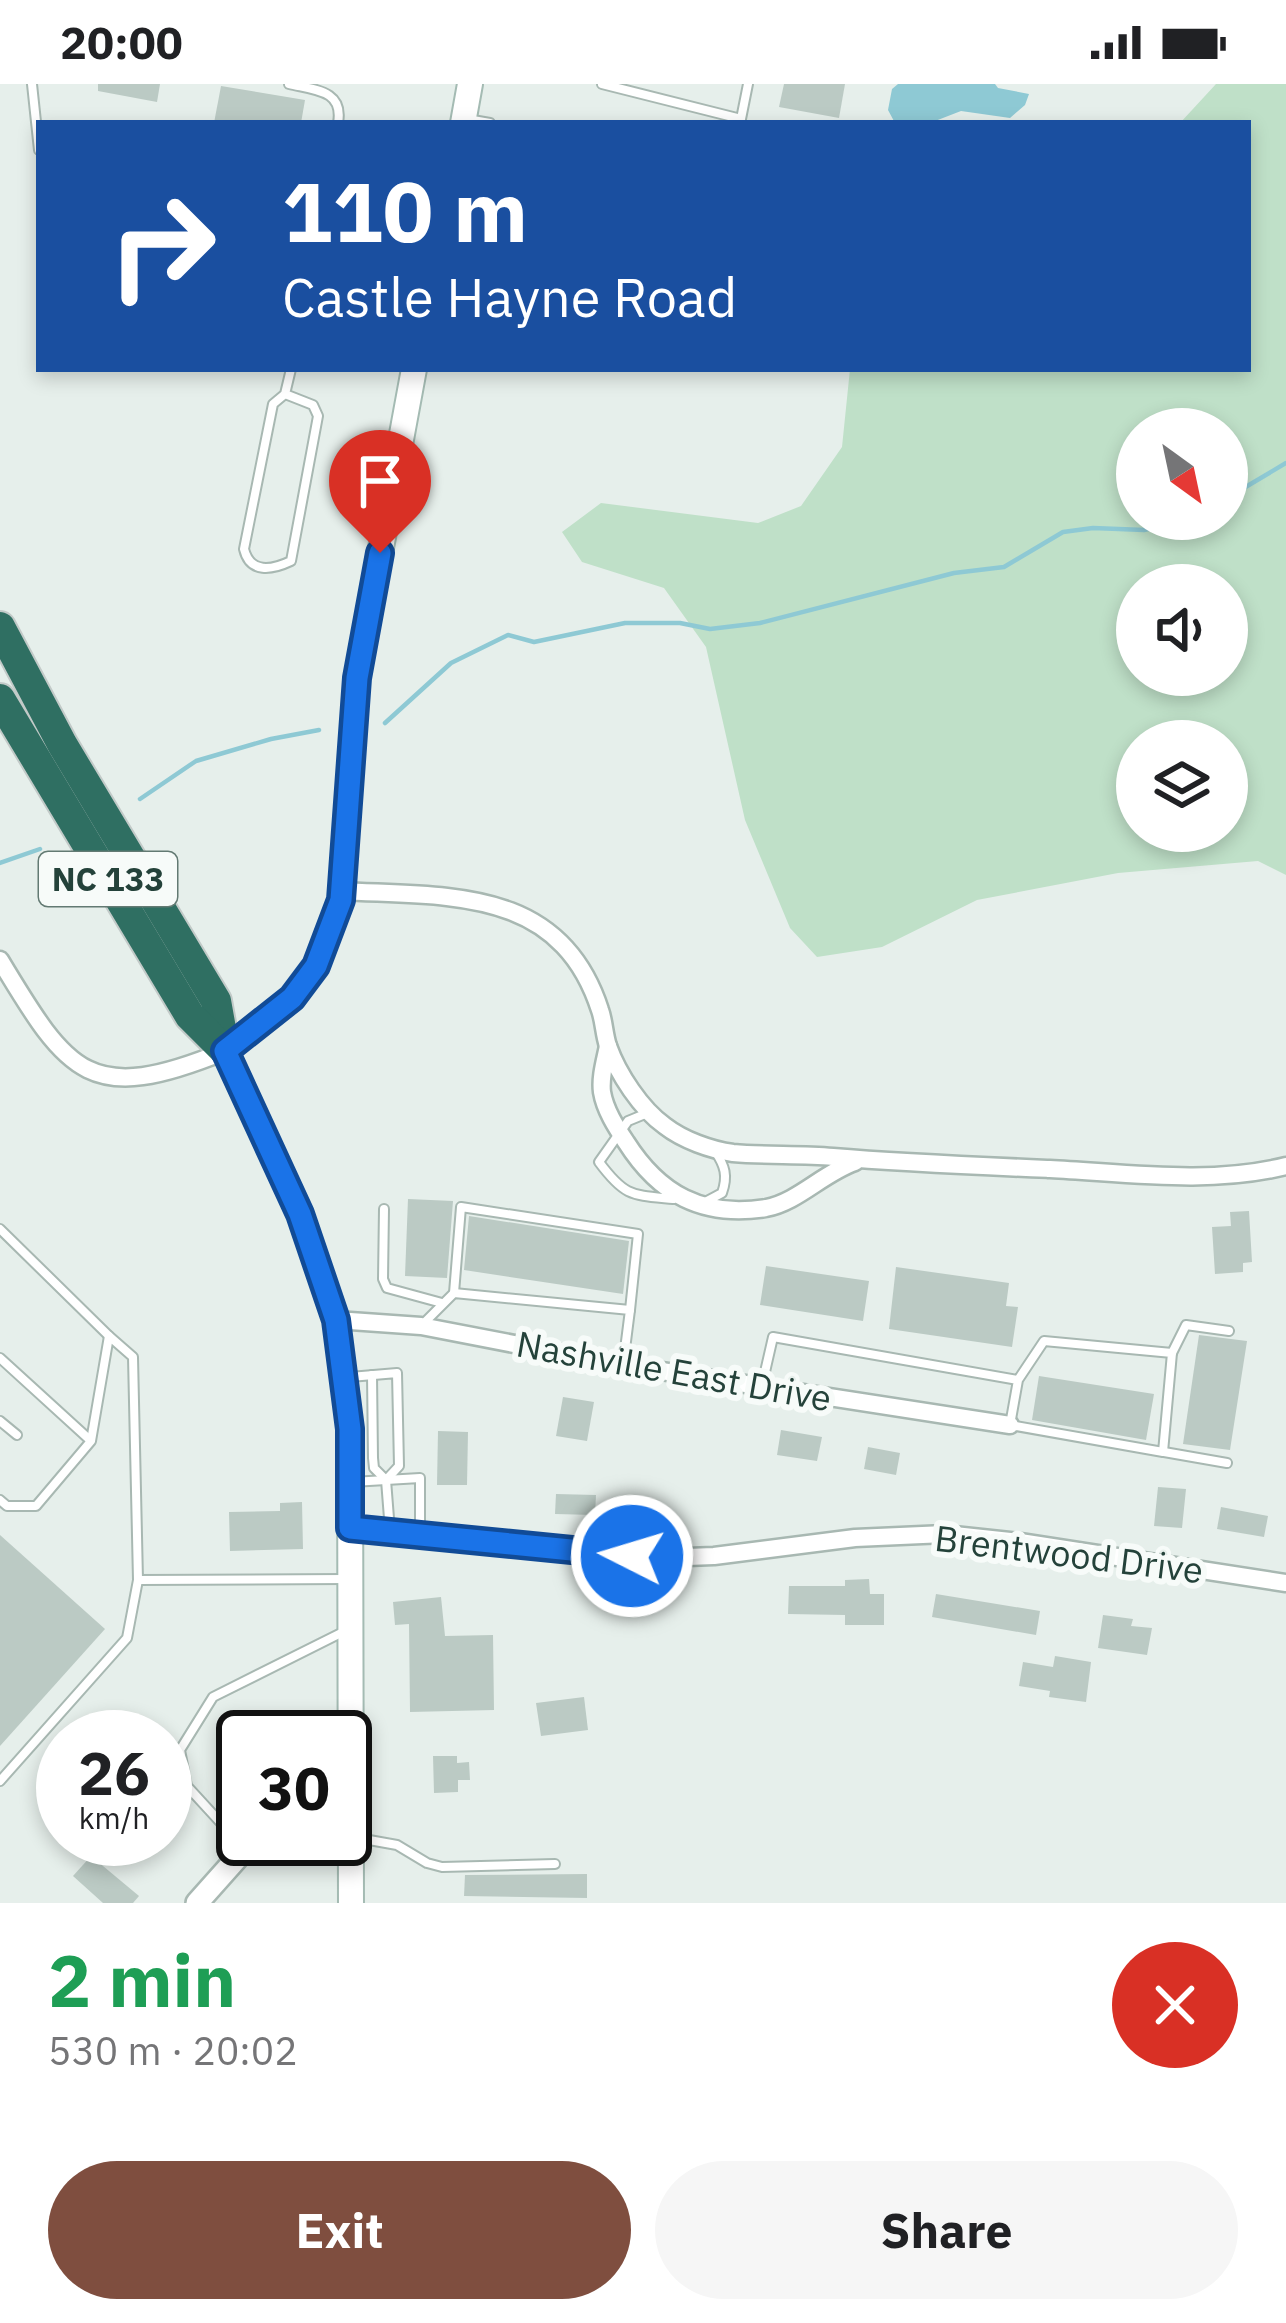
<!DOCTYPE html>
<html lang="en">
<head>
<meta charset="utf-8">
<style>
	body { margin:0; font-family:"IBM Plex Sans",sans-serif; background:#f6f6f6; color:#202124; height:100vh; display:flex; flex-direction:column; font-size:45px; white-space:nowrap }
	* { box-sizing:border-box; margin:0 }
	p { font-size:39px; color:#757577 }
	.icon { flex:none; width:66px; height:66px; fill:none; stroke:currentColor; stroke-width:2; stroke-linecap:round; stroke-linejoin:round }
	.map { position:relative; height:1819px; overflow:hidden }
	.panel { display:flex; flex-direction:column; background:#fff; flex:1 }
	.panel>* { flex:none }
	.hud { position:absolute; left:36px; top:36px; width:1215px; height:252px; border-radius:0px; box-shadow:0 6px 18px #0003; background:#1a4fa0; color:#fff; overflow:hidden }
	.needle { width:78px; rotate:147deg }
	.fabs { position:absolute; left:1116px; top:324px; display:grid; gap:24px }
	.fabs a { display:grid; place-items:center; width:132px; height:132px; border-radius:50%; background:#fff; box-shadow:0 6px 18px #0003; font-size:60px }
	.speed { position:absolute; left:36px; top:1626px; display:flex; gap:24px; font-size:60px; font-weight:700; text-align:center }
	.speed>* { display:grid; place-content:center; width:156px; height:156px; border-radius:50%; background:#fff; box-shadow:0 6px 18px #0003; line-height:1 }
	.speed small { font-size:30px; font-weight:400 }
	.speed .limit { border:6px solid #111; border-radius:18px; background:#fff; color:#111 }
	.pin { position:absolute; display:grid; place-items:center; width:102px; height:102px; color:#fff; margin:-123px -51px; border-radius:50% 50% 50% 0; rotate:-45deg; box-shadow:0 0 12px #0007 }
	.pin .icon { rotate:45deg }
	.me { position:absolute; width:132px; margin:-66px; rotate:275deg; stroke-linejoin:round; filter:drop-shadow(0 0 9px #0008) }
	.turn { display:flex; align-items:center; gap:42px; height:252px; padding:0 48px; font-size:54px }
	.turn .icon { width:156px; height:156px; stroke-width:2.5 }
	.turn b { display:block; font-size:84px; line-height:102px }
	.round { display:grid; place-items:center; flex:none; width:126px; height:126px; border-radius:63px; background:#f6f6f6 }
	.headline { display:flex; align-items:center; justify-content:space-between; height:204px; padding:0 48px }
	h1 { font-size:72px; font-weight:700; line-height:90px; color:#1e9e55 }
	.button { display:flex; gap:24px; margin-top:auto; padding:24px 48px }
	.button a { flex:1; height:138px; border-radius:72px; background:#7f4e3f; color:#fff; font-size:48px; font-weight:700; line-height:138px; text-align:center }
	.button a+a { background:#f6f6f6; color:#202124 }
	.status { display:flex; justify-content:space-between; align-items:center; height:84px; padding:0 60px; background:#fff; direction:ltr }
	.status svg { height:33px; fill:currentColor }
	.map>svg:first-child { display:block }
	.green { fill:#bfe0c8; fill-rule:evenodd }
	.water { fill:#8ec9d4 }
	.lines { fill:none; stroke-linecap:round; stroke-linejoin:round }
	.stream { stroke:#8ec9d4; stroke-width:4.5 }
	.building { fill:#bbcac4 }
	.service-casing { stroke:#a8b8b2; stroke-width:12 }
	.minor-casing { stroke:#a8b8b2; stroke-width:21 }
	.tertiary-casing { stroke:#a8b8b2; stroke-width:26 }
	.secondary-casing { stroke:#a4bbb3; stroke-width:28 }
	.motorway-casing { stroke:#c2cac8; stroke-width:34 }
	.service { stroke:#fff; stroke-width:8 }
	.minor { stroke:#fff; stroke-width:16 }
	.tertiary { stroke:#fff; stroke-width:21 }
	.secondary { stroke:#fff; stroke-width:24 }
	.motorway { stroke:#2f6f62; stroke-width:30 }
	.route-casing { stroke:#114b97; stroke-width:30 }
	.route { stroke:#1a73e8; stroke-width:21 }
	.labels { text-anchor:middle; stroke-width:12; stroke-linejoin:round; paint-order:stroke }
	.shield { fill:#f7fbf9; stroke:#637a73; stroke-width:3 }
	.shield-label { font-size:33px; font-weight:bold; fill:#24423a }
	.street-label { font-size:36px; fill:#24423a; stroke:#f7fbf9 }
</style>
</head>
<body>
<div class="status"><b>20:00</b><svg viewBox="0 0 49 12"><path d="M0 12V9h3v3zM5 12V6h3v6zM10 12V3h3v9zM15 12V0h3v12zM26 1h20v11H26zM47 4h2v5h-2z"/></svg></div>
<div class="map">
<svg width="1286" height="1819" viewBox="0 0 1286 1819">
	<rect width="100%" height="100%" fill="#e6efeb"/>
	<path class="green" d="M1216,0H1286V791L1258,777L1118,789L977,816L882,863L817,873L790,844L745,736L706,563L664,504L582,478L562,448L601,419L758,439L801,422L842,363L850,285H1248V39H1180ZM1137,345H1227V435H1137ZM1137,501H1227V591H1137ZM1137,657H1227V747H1137Z"/>
	<polygon class="water" points="898,0 995,0 998,4 1029,10 1025,21 1010,34 961,27 930,39 895,39 888,26 892,5"/>
	<g class="lines">
		<g class="stream">
			<polyline points="1227,414 1286,379"/>
			<polyline points="385,639 451,579 508,551 534,558 625,539 680,539 710,545 760,539 954,489 1004,483 1063,448 1093,444 1144,446 1190,435"/>
			<polyline points="140,715 196,677 271,655 319,646"/>
			<polyline points="0,779 40,765"/>
		</g>
	</g>
	<g class="building">
		<polygon points="98,0 160,0 157,18 98,7"/>
		<polygon points="784,0 845,0 839,34 779,23"/>
		<polygon points="221,2 305,16 301,39 214,39"/>
		<polygon points="408,1115 453,1117 447,1194 405,1192"/>
		<polygon points="1249,1127 1252,1178 1243,1179 1243,1188 1215,1190 1212,1143 1231,1142 1230,1128"/>
		<polygon points="469,1132 629,1157 623,1210 464,1186"/>
		<polygon points="766,1182 869,1197 863,1237 760,1221"/>
		<polygon points="896,1183 1009,1199 1006,1222 1018,1223 1012,1263 889,1245"/>
		<polygon points="1199,1251 1247,1257 1230,1366 1183,1360"/>
		<polygon points="1039,1292 1154,1310 1146,1356 1032,1336"/>
		<polygon points="563,1313 594,1318 587,1357 556,1352"/>
		<polygon points="781,1346 822,1353 817,1377 777,1371"/>
		<polygon points="438,1347 468,1348 467,1401 437,1401"/>
		<polygon points="868,1363 900,1369 896,1391 864,1385"/>
		<polygon points="1158,1403 1186,1405 1182,1444 1154,1442"/>
		<polygon points="556,1410 596,1411 595,1431 555,1430"/>
		<polygon points="302,1418 303,1465 230,1467 229,1428 280,1427 280,1419"/>
		<polygon points="616,1421 649,1422 648,1445 615,1444"/>
		<polygon points="1221,1423 1268,1432 1264,1453 1217,1445"/>
		<polygon points="0,1451 105,1545 0,1662"/>
		<polygon points="869,1495 870,1510 884,1510 884,1541 845,1541 845,1531 788,1530 789,1502 845,1502 845,1496"/>
		<polygon points="936,1510 1040,1527 1036,1551 932,1533"/>
		<polygon points="441,1513 445,1552 493,1551 494,1626 410,1628 409,1540 395,1541 393,1518"/>
		<polygon points="1103,1531 1133,1535 1131,1542 1152,1544 1147,1571 1098,1564"/>
		<polygon points="1055,1572 1091,1578 1086,1618 1049,1613 1050,1607 1019,1602 1023,1578 1053,1583"/>
		<polygon points="584,1613 588,1646 541,1652 536,1619"/>
		<polygon points="433,1672 457,1672 457,1679 469,1678 470,1696 458,1696 458,1708 434,1709"/>
		<polygon points="91,1772 139,1812 133,1819 103,1819 73,1792"/>
		<polygon points="587,1790 587,1814 464,1812 465,1791"/>
	</g>
	<g class="lines">
		<defs>
			<g id="service">
				<polyline points="32,0 39,66"/>
				<path d="M289,0C315,6 344,6 338,39"/>
				<polyline points="602,0 741,35 748,0"/>
				<polyline points="467,35 490,39"/>
				<path d="M285,310L313,321L318,332L291,477C272,486 250,490 244,465L273,320L285,310L291,285"/>
				<path d="M645,1030L628,1037L599,1078C625,1113 632,1111 673,1115"/>
				<path d="M707,1117L722,1109C728,1092 725,1082 715,1067"/>
				<polyline points="384,1125 383,1195 387,1204 442,1219"/>
				<polyline points="0,1145 109,1252"/>
				<polyline points="454,1209 461,1123 638,1150 630,1226"/>
				<polyline points="422,1241 454,1209 630,1226 623,1281"/>
				<polyline points="1172,1269 1186,1241 1229,1247"/>
				<polyline points="0,1274 90,1356"/>
				<polyline points="372,1291 373,1374 374,1384 386,1396 390,1447"/>
				<polyline points="350,1293 397,1289 399,1382 386,1396"/>
				<polyline points="762,1301 773,1253 1018,1296 1044,1257 1172,1269 1163,1368 1010,1341 1018,1296"/>
				<polyline points="0,1337 17,1351"/>
				<polyline points="1164,1368 1227,1379"/>
				<polyline points="352,1398 420,1394 420,1449"/>
				<polyline points="0,1416 7,1422 36,1422 91,1357 109,1252 133,1273 138,1496 347,1495"/>
				<polyline points="0,1697 127,1554 138,1496"/>
				<polyline points="358,1754 397,1761 427,1779 442,1783 555,1780"/>
				<polyline points="243,1763 187,1702 180,1666 213,1613 343,1548"/>
			</g>
			<g id="minor">
				<path d="M342,807C448,813 560,802 600,926C604,937 604,950 608,962C618,990 641,1025 665,1042C683,1056 711,1066 733,1069C766,1072 800,1070 833,1073C905,1079 978,1082 1050,1085C1128,1089 1210,1101 1286,1082"/>
				<path d="M0,876C69,991 90,1022 225,967"/>
				<path d="M608,962C605,977 600,993 602,1008C605,1026 616,1043 626,1058C659,1110 702,1134 766,1124C798,1118 823,1089 855,1078"/>
				<polyline points="336,1236 421,1242 623,1281 1010,1341"/>
				<polyline points="350,1444 660,1474 714,1472 855,1454 945,1450 1020,1458 1286,1499"/>
			</g>
			<polyline id="tertiary" points="197,1819 254,1755"/>
			<g id="secondary">
				<polyline points="463,39 470,0"/>
				<polyline points="351,1819 350,1345 336,1236 300,1130 225,967 293,914 316,882 341,816 357,594 414,285"/>
			</g>
			<g id="motorway">
				<polyline points="0,543 62,660 216,917 225,967"/>
				<polyline points="0,615 190,932 225,967"/>
			</g>
		</defs>
		<use href="#service" class="service-casing"/>
		<use href="#minor" class="minor-casing"/>
		<use href="#tertiary" class="tertiary-casing"/>
		<use href="#secondary" class="secondary-casing"/>
		<use href="#motorway" class="motorway-casing"/>
		<use href="#service" class="service"/>
		<use href="#minor" class="minor"/>
		<use href="#tertiary" class="tertiary"/>
		<use href="#secondary" class="secondary"/>
		<use href="#motorway" class="motorway"/>
	</g>
	<g class="lines">
		<defs>
			<polyline id="route" points="380,469 357,594 341,816 316,882 292,914 225,967 300,1130 336,1236 350,1345 350,1444 632,1472"/>
		</defs>
		<use href="#route" class="route-casing"/>
		<use href="#route" class="route"/>
	</g>
	<g class="labels">
		<rect class="shield" x="39" y="768" width="138" height="54" rx="9"/>
		<g class="shield-label">
			<text x="108" y="807">NC 133</text>
		</g>
		<g class="street-label">
			<text transform="translate(674 1287) rotate(10)" y="13">Nashville East Drive</text>
			<text transform="translate(1069 1470) rotate(7)" y="13">Brentwood Drive</text>
		</g>
	</g>
</svg>
<div class="fabs">
<a><svg class="needle" viewBox="-14 -14 28 28"><path d="M0-13l5 13h-10z" fill="#e53935"/><path d="M0 13l5-13h-10z" fill="#757577"/></svg></a>
<a><svg class="icon" aria-label="sound" viewBox="0 0 24 24"><path d="M4 9h4l5-4v14l-5-4H4zM17 9q2 3 0 6"/></svg></a>
<a><svg class="icon" aria-label="layers" viewBox="0 0 24 24"><path d="M12 4l9 5-9 5-9-5zM3 14l9 5 9-5"/></svg></a>
</div>
<div class="speed"><div>26<small>km/h</small></div><div class="limit">30</div></div>
<div class="pin" style="left:380px;top:469px;background:#d93025"><svg class="icon" aria-label="arrive" viewBox="0 0 24 24"><path d="M6 21V4h12l-3 4 3 4H6"/></svg></div>
<svg class="me" style="left:632px;top:1472px" viewBox="-20 -20 40 40"><circle r="17" fill="#1a73e8" stroke="#fff" stroke-width="3"/><path d="M0-11L8 9 0 5-8 9z" fill="#fff"/></svg>
<div class="hud">
<div class="turn"><svg class="icon" aria-label="right" viewBox="0 0 24 24"><path d="M7 20v-9h11M14 6l5 5-5 5"/></svg><div><b>110 m</b>Castle Hayne Road</div></div>
</div>
</div>
<section class="panel">
<div class="headline"><div><h1>2 min</h1><p>530 m · 20:02</p></div><a class="round" style="background:#d93025;color:#fff"><svg class="icon" aria-label="close" viewBox="0 0 24 24"><path d="M6 6l12 12M18 6L6 18"/></svg></a></div>
<div class="button"><a>Exit</a><a>Share</a></div>
</section>
</body>
</html>
